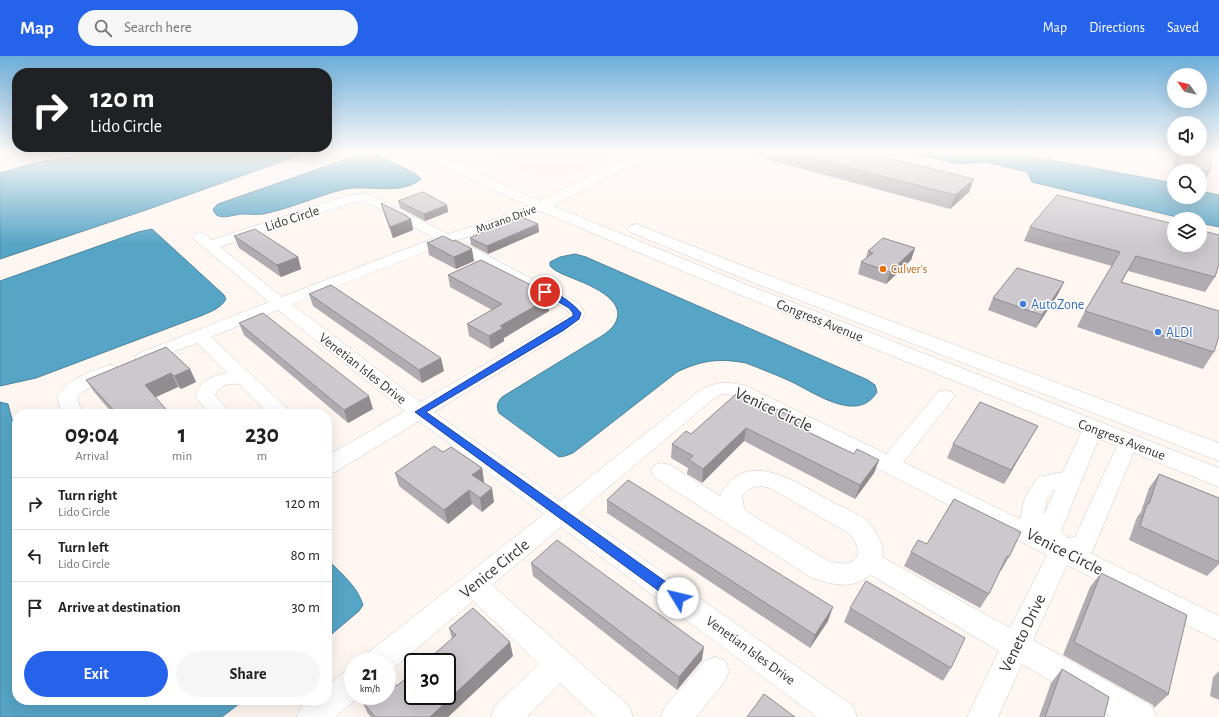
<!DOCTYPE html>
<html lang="en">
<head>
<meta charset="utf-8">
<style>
	body { margin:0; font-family:"Alegreya Sans",sans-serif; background:#f6f6f6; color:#222; height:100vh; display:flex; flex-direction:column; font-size:15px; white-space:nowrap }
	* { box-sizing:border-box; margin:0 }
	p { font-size:13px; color:#767676 }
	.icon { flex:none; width:22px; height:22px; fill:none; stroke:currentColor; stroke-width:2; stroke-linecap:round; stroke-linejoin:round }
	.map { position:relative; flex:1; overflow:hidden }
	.sheet { position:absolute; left:12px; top:353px; width:320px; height:296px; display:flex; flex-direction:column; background:#fff; border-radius:16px; box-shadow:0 4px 16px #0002 }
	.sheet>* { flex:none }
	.top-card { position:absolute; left:12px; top:12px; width:320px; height:84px; border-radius:16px; box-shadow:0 4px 16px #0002; background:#202124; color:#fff; overflow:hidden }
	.needle { width:26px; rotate:304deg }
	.buttons { position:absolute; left:1167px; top:12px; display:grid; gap:8px }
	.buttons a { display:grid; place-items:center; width:40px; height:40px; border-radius:50%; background:#fff; box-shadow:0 4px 16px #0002; font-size:20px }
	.speed { position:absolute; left:344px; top:597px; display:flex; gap:8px; font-size:20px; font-weight:700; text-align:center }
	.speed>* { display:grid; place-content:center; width:52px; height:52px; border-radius:50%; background:#fff; box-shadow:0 4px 16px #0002; line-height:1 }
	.speed small { font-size:10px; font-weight:400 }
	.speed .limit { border:2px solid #111; border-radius:6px; background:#fff; color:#111 }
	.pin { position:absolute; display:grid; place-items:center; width:34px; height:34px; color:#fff; margin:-17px; border:2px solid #fff; border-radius:50%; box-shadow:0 1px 4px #0007 }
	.me { position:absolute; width:44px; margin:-22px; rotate:306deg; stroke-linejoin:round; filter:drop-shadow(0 0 3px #0008) }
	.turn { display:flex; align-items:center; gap:14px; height:84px; padding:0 12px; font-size:18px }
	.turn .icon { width:52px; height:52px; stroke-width:2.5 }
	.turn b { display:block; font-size:28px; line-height:34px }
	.eta { display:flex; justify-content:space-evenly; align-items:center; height:68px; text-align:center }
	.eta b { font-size:24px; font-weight:700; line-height:28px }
	.primary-button { display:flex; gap:8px; margin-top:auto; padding:8px 12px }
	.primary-button a { flex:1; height:46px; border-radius:24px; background:#2563eb; color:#fff; font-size:16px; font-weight:700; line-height:46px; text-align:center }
	.primary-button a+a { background:#f6f6f6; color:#222 }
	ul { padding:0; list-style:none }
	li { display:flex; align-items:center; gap:12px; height:52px; padding:0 12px; border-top:1px solid #e0e0e0 }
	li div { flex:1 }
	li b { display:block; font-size:15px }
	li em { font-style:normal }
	header { display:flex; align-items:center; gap:24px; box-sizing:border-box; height:56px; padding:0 20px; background:#2563eb; color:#fff }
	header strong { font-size:19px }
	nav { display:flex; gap:22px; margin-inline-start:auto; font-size:14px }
	.search { width:280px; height:36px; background:#f6f6f6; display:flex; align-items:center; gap:10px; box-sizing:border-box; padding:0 14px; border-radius:22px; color:#767676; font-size:15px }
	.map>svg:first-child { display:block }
	.commercial { fill:#fee6f1 }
	.water { fill:#56a4c6; stroke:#4d839a }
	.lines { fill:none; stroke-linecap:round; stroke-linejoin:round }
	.street-casing { stroke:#d3cbc7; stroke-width:1 }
	.secondary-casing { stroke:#d3cbc7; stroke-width:1 }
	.street { fill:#fff; fill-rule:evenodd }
	.secondary { fill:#fff; fill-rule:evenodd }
	.wall { fill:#b0acb1 }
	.shaded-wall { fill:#908c90 }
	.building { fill:#cdc8ce; stroke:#908c90 }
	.route { fill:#2563eb; stroke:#184099 }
	.food-dot { fill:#e8710a; stroke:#fff; stroke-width:1.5 }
	.shop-dot { fill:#3f7fe0; stroke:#fff; stroke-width:1.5 }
	.labels { text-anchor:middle; stroke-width:3; stroke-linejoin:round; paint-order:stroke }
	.far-street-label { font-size:12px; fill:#383533; stroke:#fff }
	.far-food-label { font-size:12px; fill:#c56008; stroke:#fff; text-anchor:start }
	.street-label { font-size:14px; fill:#383533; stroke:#fff }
	.shop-label { font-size:14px; fill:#366cbe; stroke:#fff; text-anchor:start }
	.near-street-label { font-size:17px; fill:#383533; stroke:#fff }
</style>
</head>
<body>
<header>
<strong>Map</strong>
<div class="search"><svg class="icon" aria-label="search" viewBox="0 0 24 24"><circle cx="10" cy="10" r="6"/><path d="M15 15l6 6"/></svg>Search here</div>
<nav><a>Map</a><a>Directions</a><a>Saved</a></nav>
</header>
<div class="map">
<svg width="1219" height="661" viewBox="0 0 1219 661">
	<rect width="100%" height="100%" fill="#fef6f1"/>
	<polygon class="commercial" points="484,97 618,97 570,120 537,121"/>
	<g class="water">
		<polygon points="98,97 306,97 146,154 0,203 0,117 38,106"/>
		<path d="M364,97H374L416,118L421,123C400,141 366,127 341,134C315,141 289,153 263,158C255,159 249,158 241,158C232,159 216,166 213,153L218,148Z"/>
		<polygon points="909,97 1014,97 1168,126 1174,128 1174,141 1200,141 1200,135 1219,139 1219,171 1200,167 1200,163 1185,163 1032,126 1027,116 985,106 959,108"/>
		<path d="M152,173L224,239L226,243C221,252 212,255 203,259L36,322L0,330V225L138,176Z"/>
		<path d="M575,198L586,201L618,215L868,324L875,329L877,336C858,368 815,337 792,326C777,319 761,313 746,307C719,302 702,304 677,316L573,397L565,400L559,401L499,357C496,350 497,347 502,341L595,284C602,280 610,275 614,269C630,246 592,230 577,224C568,220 557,217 550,210V206L560,201Z"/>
		<polygon points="0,346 8,348 17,382 17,644 244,644 222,661 0,661"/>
		<path d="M327,503C340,516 358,531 363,549L359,555L327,582Z"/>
	</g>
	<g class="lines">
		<defs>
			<g id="street">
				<path d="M367,137L448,178L496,163L536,147H546L547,150L546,153L506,168L458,184L578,247L585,257L581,266L574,271L434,356L560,445L698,336C714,325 728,325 746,330L886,398L938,336L945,334L952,336L955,340L952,344L903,406L1020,463L1025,441L1038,421L1063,416L1083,372L1086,367L1093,365L1100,367L1103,372L1061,475L1067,482L1075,481L1121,381L1128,379L1135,381L1138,386L1095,489L1092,496L1090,497L1219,560V585L1067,509L1033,584L1152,650L1156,661H1112L1022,608L998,661H967L999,595L871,519C851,534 834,529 812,522L654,421L651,415L654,409L662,407L670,409L720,440C744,391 795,425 827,443C837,449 860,458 867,465C875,473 886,490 882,501L1010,572L1047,499L733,339L722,338L712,344L578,457L853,650L857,661H817L561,471L492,529L629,650L633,661H596L560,627L527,661H491L495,650L539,608L473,545L389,616H387V606H365L369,596L544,458L419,365L335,416L327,418V400L405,355L278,254L211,281L288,353L291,358H269L239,328C229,327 219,329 215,339L231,358H210L195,340C201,324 212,320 228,317L197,287L143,307L137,306L134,302L137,298L269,246L195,184L193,181L195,178C203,176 206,179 212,184L346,140ZM365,145L434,182L282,241L220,191L352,147ZM445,188L566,253L569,257L568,260L420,346L292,248ZM762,430L770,432L850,478C867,501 854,513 828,505L747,456L744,452L742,439L751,432ZM1053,434H1055L1044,459L1047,443Z"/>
				<path d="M111,309L118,311L120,315C114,324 89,328 77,341L82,358H62L57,341C69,322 90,315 111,309Z"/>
				<polygon points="715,601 725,605 729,615 725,625 696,661 661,661 665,650 705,605"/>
				<path d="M353,613V640H360L335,661H297C304,643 309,644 327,644V630L343,617Z"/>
			</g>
			<g id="secondary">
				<polygon points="420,97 435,97 540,145 637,97 652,97 650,100 553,150 745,228 1219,412 1219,431 733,236 528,150 422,100"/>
				<polygon points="636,168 759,216 1219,387 1219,405 747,224 630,176 628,173 630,170"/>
			</g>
		</defs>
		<use href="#street" class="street-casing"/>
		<use href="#secondary" class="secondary-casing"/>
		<use href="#street" class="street"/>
		<use href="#secondary" class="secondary"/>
	</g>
	<g class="wall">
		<polygon points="744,97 868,97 969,136 950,153"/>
		<polygon points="1176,97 1212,97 1210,115 1205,125 1200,124 1200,115 1174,115 1174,119 1171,119"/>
		<polygon points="398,145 447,149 448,156 425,165 400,152"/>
		<polygon points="381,147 407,160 408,161 411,163 413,174 393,182 384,158"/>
		<polygon points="538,168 539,176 488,198 471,189 470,182"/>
		<polygon points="1030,171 1215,221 1205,236 1128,215 1122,226 1214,296 1203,313 1077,271 1085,255 1112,210 1024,185"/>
		<polygon points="234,180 298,201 301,213 281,221 239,192"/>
		<polygon points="427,187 474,205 456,213 429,199"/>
		<polygon points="915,192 911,204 886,228 858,218 861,206 866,202 868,195"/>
		<polygon points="448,219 543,235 543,240 548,243 549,255 504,282 504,285 491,293 469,280 467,268 492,254 450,231"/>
		<polygon points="1064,226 1058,238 1036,272 988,254 993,242"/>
		<polygon points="309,238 444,315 422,327 313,250"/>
		<polygon points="239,267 373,353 348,367 244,279"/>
		<polygon points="190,313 196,326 181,333 178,331 155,341 170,358 113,358 95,337 86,324"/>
		<polygon points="752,346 809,369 808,376 854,398 879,404 874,417 855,443 744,385 702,427 687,418 688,412 671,402 672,388"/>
		<polygon points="1038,370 1004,428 947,402 953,388"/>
		<polygon points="443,396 482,412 484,426 483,427 494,446 482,456 472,448 448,468 399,430 395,417"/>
		<polygon points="1159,418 1219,442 1219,508 1207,520 1129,484 1137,461 1141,456 1149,432"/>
		<polygon points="954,443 1009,501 1001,515 1000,514 989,538 980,552 904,510 911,496 927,488"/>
		<polygon points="607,444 828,565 810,592 607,457"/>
		<polygon points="531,507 702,604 677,634 533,520"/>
		<polygon points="1101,517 1168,639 1154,652 1153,649 1063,599 1090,531"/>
		<polygon points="850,552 951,612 943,625 844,566"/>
		<polygon points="449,572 513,600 448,661 371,661 368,658 362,645 397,630 452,583"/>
		<polygon points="1062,613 1104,661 1039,661 1051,627"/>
		<polygon points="1219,615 1219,644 1210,640 1213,621"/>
	</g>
	<g class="shaded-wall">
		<polygon points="974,123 969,136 950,153 955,139"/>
		<polygon points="447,149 448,156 425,165 424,158"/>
		<polygon points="406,160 407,160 408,164 411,163 413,174 393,182 390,171"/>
		<polygon points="538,168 539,176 488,198 487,190"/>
		<polygon points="915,192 911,204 886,228 890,216"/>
		<polygon points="472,193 474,205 456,213 454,201"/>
		<polygon points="298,201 301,213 281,221 277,209"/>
		<polygon points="1064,226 1058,238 1036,272 1042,259"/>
		<polygon points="543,235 544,245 548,243 549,255 504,282 504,285 491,293 489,280 539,238"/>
		<polygon points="441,302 444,315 422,327 419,314"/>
		<polygon points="190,313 196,326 181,333 174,320"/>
		<polygon points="171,317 178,331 152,343 145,329"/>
		<polygon points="369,340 373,353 348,367 344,354"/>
		<polygon points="809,369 806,383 804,374"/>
		<polygon points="1038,370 1030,383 1004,428 1011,414"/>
		<polygon points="746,372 744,385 702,427 703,413"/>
		<polygon points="879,404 874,417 855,443 860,429"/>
		<polygon points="482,412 484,426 475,433 472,419"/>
		<polygon points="492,432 494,446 482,456 480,442"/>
		<polygon points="469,434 472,448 448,468 444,454"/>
		<polygon points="833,551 828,565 810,592 815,579"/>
		<polygon points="510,586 513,600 448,661 430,661"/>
		<polygon points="704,591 702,604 677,634 679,621"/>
	</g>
	<g class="building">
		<polygon points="793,97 868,97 974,123 955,139"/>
		<polygon points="1179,97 1212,97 1210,115 1177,109"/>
		<polygon points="423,136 447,149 424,158 398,145"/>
		<polygon points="1057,139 1174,168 1174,189 1200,189 1200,174 1219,179 1219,208 1215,221 1136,200 1121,226 1219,255 1219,280 1214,296 1085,255 1120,196 1030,171"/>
		<polygon points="381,147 407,160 406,160 411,163 390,171"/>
		<polygon points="519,160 538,168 487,190 470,182"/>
		<polygon points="255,173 298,201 277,209 234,180"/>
		<polygon points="443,180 453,185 455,184 472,193 454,201 427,187"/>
		<polygon points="883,182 915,192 890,216 861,206 873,197 868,195"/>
		<polygon points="481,204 543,235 539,238 548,243 500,270 503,272 489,280 467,268 502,248 448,219"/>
		<polygon points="1017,212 1064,226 1042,259 993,242"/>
		<polygon points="331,229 441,302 419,314 309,238"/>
		<polygon points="263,257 369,340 344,354 239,267"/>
		<polygon points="166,291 190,313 174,320 171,317 145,329 170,358 117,358 86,324"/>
		<polygon points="736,338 752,346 756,343 809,369 804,374 854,398 857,393 879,404 860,429 746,372 703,413 689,404 693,400 672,388 686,375 691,378"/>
		<polygon points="980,346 1038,370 1011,414 953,388"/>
		<polygon points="434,390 443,396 451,391 482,412 472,419 492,432 480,442 469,434 444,454 395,417"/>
		<polygon points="1159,418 1219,442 1219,506 1140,470 1147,448 1149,448"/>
		<polygon points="628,424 833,551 815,579 607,444"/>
		<polygon points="954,443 1021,476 1009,501 1007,500 989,538 911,496 918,484 927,488"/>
		<polygon points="557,484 704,591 679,621 531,507"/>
		<polygon points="1101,517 1187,559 1168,639 1166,636 1074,586"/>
		<polygon points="866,525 965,582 951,612 850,552"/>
		<polygon points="473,552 510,586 430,661 375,661 362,645 368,640 387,640 387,624 390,622 397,630 413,616 413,640 447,640 447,606 425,606 456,579 449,572"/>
		<polygon points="1062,613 1109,641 1104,661 1045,661"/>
		<polygon points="764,638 795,661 747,661"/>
	</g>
	<linearGradient id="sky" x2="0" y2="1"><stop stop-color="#6daeda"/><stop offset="0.51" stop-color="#fffbf9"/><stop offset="1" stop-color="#fffbf9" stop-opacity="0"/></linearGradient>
	<rect width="1219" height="189" fill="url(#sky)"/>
	<path class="route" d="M543,234C553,232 575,249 581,257L579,263L564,274L426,356L683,538L685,542L683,546L678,547L674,546L415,356L573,260V257L569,252L543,237Z"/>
	<circle class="food-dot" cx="883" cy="213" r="4"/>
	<g class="shop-dot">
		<circle cx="1023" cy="248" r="4"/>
		<circle cx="1158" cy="276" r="4"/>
	</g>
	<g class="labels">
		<g class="far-street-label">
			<text transform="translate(506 163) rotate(-20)" y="4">Murano Drive</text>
		</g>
		<g class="far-food-label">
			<text x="891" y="217">Culver's</text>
		</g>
		<g class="street-label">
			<text transform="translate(292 162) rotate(-18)" y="5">Lido Circle</text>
			<text transform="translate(820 264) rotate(22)" y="5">Congress Avenue</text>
			<text transform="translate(363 312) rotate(38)" y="5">Venetian Isles Drive</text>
			<text transform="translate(1122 383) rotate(21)" y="5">Congress Avenue</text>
			<text transform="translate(751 594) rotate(36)" y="5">Venetian Isles Drive</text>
		</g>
		<g class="shop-label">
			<text x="1031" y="253">AutoZone</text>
			<text x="1166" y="281">ALDI</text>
		</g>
		<g class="near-street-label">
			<text transform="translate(774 353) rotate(25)" y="6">Venice Circle</text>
			<text transform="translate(1065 495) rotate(27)" y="6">Venice Circle</text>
			<text transform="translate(494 512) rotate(-39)" y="6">Venice Circle</text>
			<text transform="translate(1022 577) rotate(-64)" y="6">Veneto Drive</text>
		</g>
	</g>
</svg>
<div class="buttons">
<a><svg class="needle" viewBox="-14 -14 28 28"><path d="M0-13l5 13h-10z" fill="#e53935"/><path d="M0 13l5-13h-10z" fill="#767676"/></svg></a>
<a><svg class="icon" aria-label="sound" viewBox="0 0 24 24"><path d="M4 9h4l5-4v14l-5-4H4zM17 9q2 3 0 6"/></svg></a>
<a><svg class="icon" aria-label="search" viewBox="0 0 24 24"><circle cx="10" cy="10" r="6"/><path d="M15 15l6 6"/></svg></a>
<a><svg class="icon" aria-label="layers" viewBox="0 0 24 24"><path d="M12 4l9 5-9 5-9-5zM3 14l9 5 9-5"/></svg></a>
</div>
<div class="speed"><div>21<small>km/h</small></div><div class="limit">30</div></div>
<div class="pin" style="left:545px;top:236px;background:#d93025"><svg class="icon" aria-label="arrive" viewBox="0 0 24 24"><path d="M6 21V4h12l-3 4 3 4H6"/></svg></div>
<svg class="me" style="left:678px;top:542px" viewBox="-20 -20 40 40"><circle r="19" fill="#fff"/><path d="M0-13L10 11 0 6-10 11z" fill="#2563eb"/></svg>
<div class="top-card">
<div class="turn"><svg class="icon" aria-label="right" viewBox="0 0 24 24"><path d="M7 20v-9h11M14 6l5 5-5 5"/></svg><div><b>120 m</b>Lido Circle</div></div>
</div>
<section class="sheet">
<div class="eta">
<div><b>09:04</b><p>Arrival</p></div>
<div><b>1</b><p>min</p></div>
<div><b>230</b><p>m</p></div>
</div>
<ul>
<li><svg class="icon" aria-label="right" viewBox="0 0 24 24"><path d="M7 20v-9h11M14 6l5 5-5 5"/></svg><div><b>Turn right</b><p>Lido Circle</p></div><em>120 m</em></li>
<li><svg class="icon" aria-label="left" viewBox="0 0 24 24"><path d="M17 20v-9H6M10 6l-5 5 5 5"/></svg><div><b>Turn left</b><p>Lido Circle</p></div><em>80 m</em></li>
<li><svg class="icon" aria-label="arrive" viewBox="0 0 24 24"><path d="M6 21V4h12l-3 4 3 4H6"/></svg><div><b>Arrive at destination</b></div><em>30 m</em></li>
</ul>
<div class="primary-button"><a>Exit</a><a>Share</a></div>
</section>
</div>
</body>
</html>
